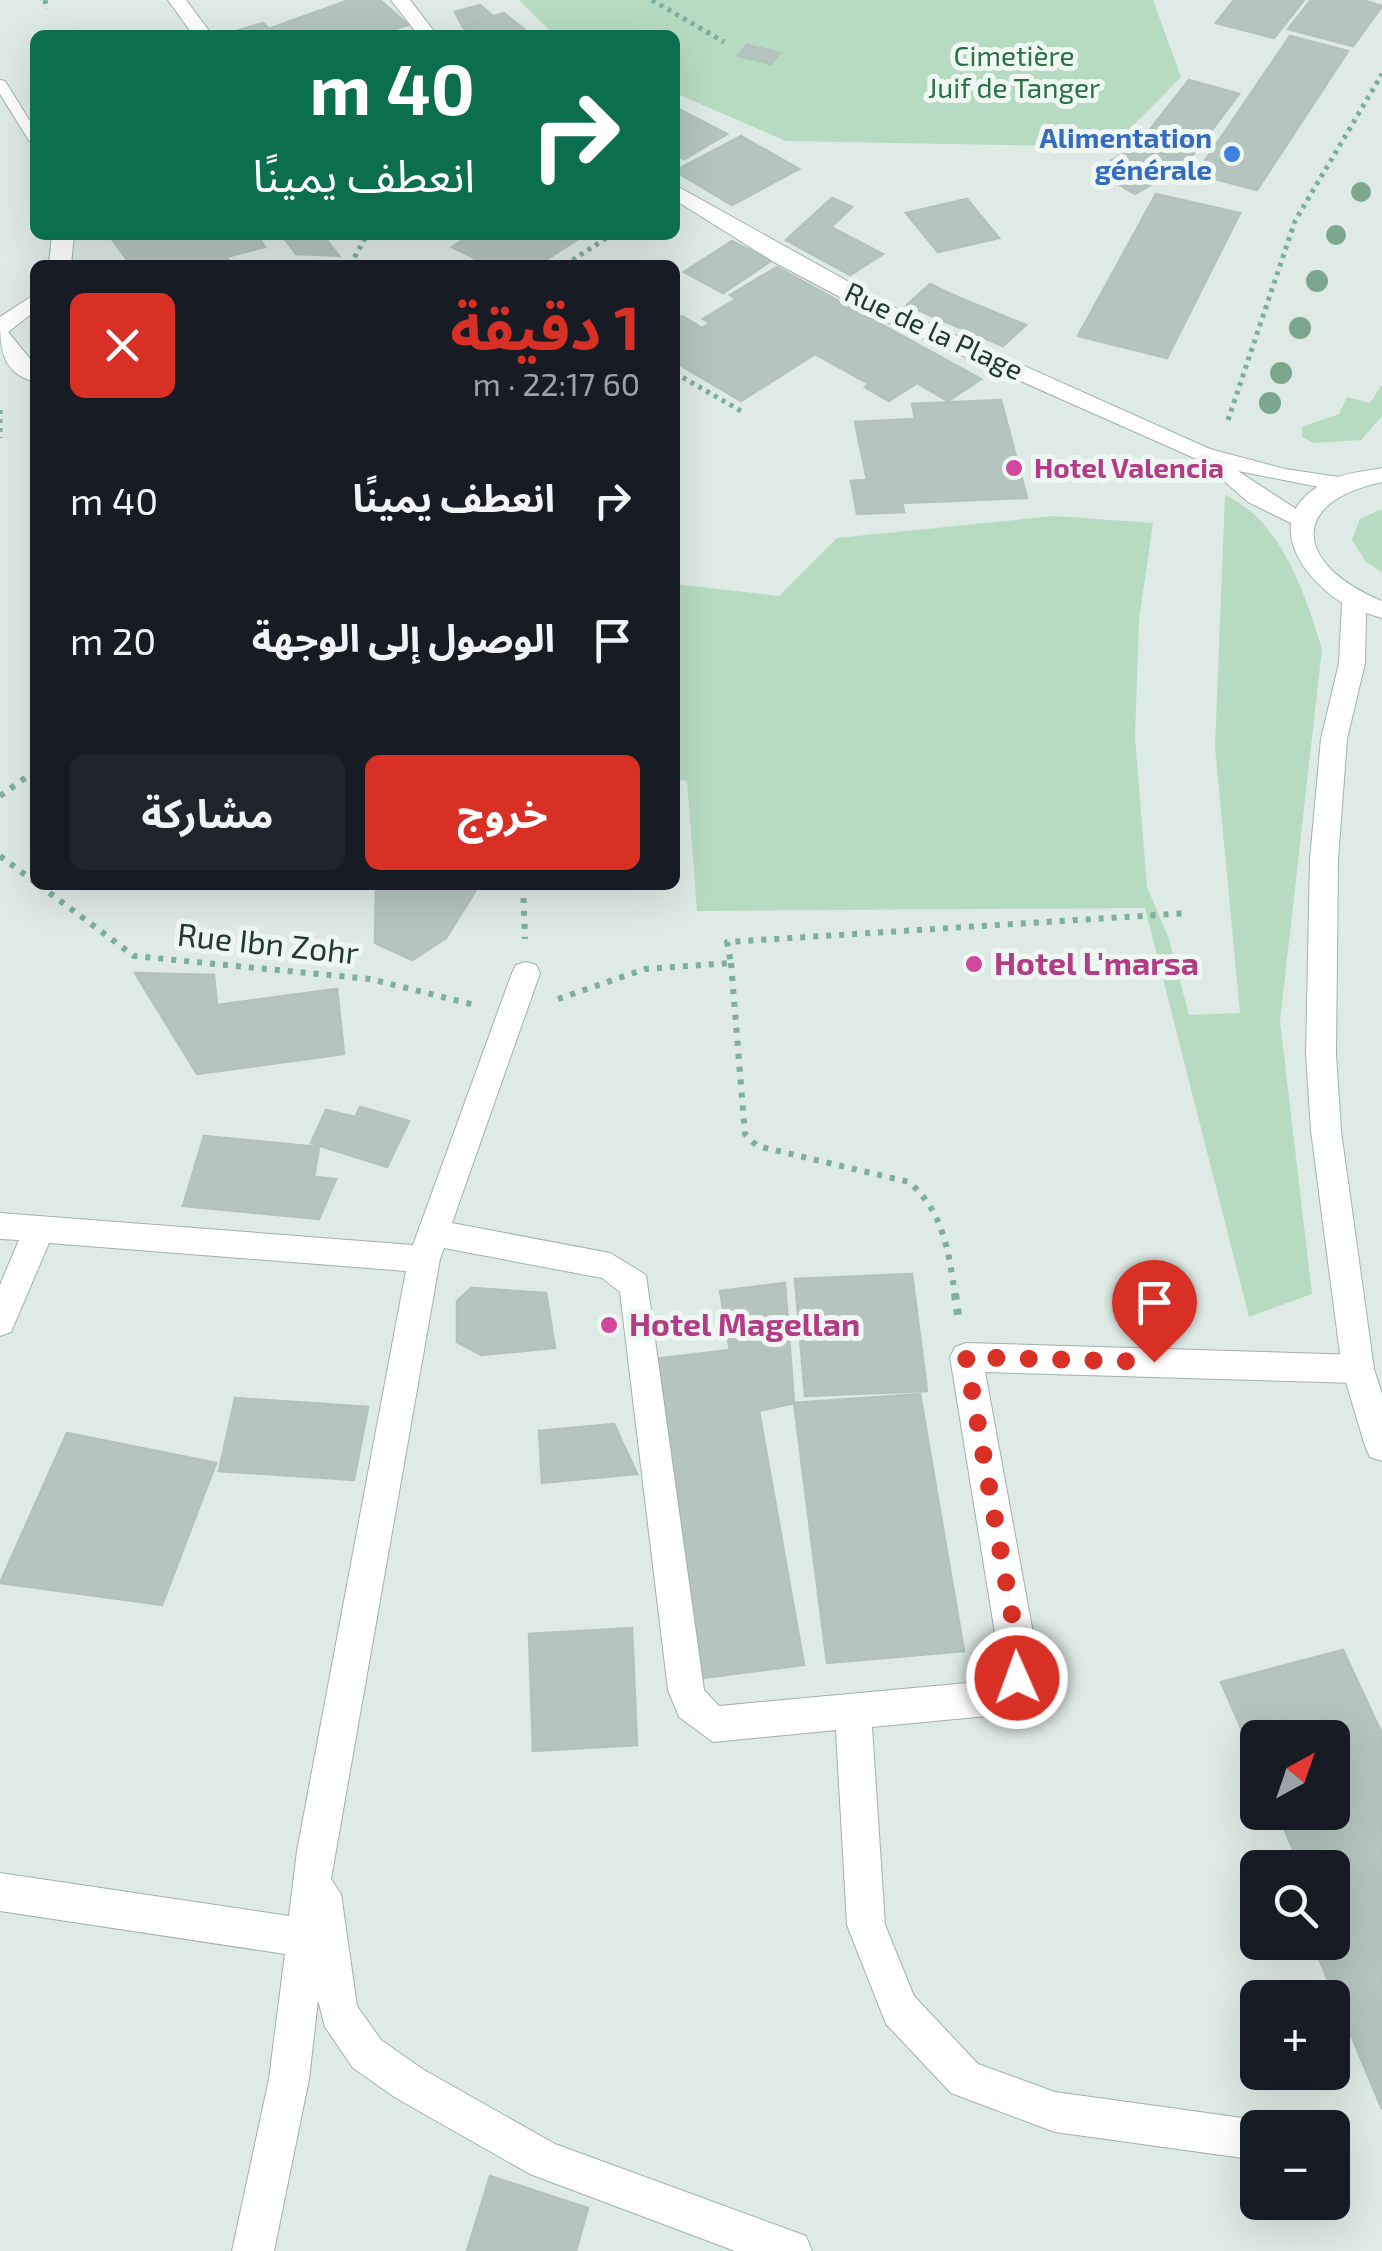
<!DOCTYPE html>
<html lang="ar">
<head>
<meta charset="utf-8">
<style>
	body { margin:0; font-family:"Exo 2","Noto Sans Arabic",sans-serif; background:#20242c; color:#f1f3f6; direction:rtl; height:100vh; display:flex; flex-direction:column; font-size:38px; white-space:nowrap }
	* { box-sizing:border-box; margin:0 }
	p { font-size:32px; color:#9ea1a6 }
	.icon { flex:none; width:55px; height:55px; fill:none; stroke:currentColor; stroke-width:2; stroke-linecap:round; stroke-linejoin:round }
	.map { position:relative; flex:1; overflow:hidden; direction:ltr }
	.sheet { position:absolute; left:30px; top:260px; width:650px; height:630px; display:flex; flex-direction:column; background:#171b24; border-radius:15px; box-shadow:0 10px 40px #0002; direction:rtl }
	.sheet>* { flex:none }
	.banner { position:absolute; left:30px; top:30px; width:650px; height:210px; border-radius:15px; box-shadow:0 10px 40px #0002; direction:rtl; background:#0b6e4f; color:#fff; overflow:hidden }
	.needle { width:65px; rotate:40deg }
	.fabs { position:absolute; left:1240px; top:1720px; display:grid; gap:20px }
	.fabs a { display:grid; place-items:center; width:110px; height:110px; border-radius:15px; background:#171b24; box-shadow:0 10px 40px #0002; font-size:50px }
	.pin { position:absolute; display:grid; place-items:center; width:85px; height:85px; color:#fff; margin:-102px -42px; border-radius:50% 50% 50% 0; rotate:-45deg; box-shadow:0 0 10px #0007 }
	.pin .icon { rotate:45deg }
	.me { position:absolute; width:110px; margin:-55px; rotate:358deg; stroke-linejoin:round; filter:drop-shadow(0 0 8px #0008) }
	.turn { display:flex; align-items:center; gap:35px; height:210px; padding:0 40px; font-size:45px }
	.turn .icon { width:130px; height:130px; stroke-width:2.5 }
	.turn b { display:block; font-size:70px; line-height:85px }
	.round { display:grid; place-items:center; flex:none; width:105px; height:105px; border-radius:15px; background:#20242c }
	.overview { display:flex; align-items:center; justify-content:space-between; height:170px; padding:0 40px }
	h1 { font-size:60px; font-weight:700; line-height:75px; color:#d93025 }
	.cta { display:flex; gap:20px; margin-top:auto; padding:20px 40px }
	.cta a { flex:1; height:115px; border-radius:15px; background:#d93025; color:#fff; font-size:40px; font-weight:700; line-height:115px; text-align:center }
	.cta a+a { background:#20242c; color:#f1f3f6 }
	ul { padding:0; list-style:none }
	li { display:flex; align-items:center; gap:30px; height:140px; padding:0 40px }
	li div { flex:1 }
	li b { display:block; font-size:38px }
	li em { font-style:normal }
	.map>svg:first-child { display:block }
	.green { fill:#b7dbc1 }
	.building { fill:#b4c4be; stroke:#b1c3bc; stroke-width:2.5 }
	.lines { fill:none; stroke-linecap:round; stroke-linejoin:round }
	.service-casing { stroke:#a1b1ac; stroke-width:2 }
	.minor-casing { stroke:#a1b1ac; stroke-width:2 }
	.secondary-casing { stroke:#9eb5ad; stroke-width:2 }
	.path-far2 { stroke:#7fad9f; stroke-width:5; stroke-dasharray:4 5; stroke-linecap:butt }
	.path-far1 { stroke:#7fad9f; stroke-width:6; stroke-dasharray:5 8; stroke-linecap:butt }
	.path { stroke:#7fad9f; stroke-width:8; stroke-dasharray:6 9; stroke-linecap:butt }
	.service { fill:#fff; fill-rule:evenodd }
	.minor { fill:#fff; fill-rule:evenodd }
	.secondary { fill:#fff; fill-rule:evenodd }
	.tree { fill:#7ca68e }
	.route { stroke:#d93025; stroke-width:18; stroke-dasharray:0 32.4 }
	.shop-dot { fill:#3f7fe0; stroke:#eff7f3; stroke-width:4 }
	.hotel-dot { fill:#d1479c; stroke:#eff7f3; stroke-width:4 }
	.labels { text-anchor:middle; stroke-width:10; stroke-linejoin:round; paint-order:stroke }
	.far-park-label { font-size:28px; fill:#2b6f46; stroke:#eff7f3 }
	.far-shop-label { font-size:28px; font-weight:bold; fill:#366cbe; stroke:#eff7f3; text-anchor:end }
	.far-street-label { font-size:28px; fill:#203932; stroke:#eff7f3 }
	.far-hotel-label { font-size:28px; font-weight:bold; fill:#b23c85; stroke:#eff7f3; text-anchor:start }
	.street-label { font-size:32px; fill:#203932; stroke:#eff7f3 }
	.hotel-label { font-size:32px; font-weight:bold; fill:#b23c85; stroke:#eff7f3; text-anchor:start }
</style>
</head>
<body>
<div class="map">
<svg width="1382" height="2251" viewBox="0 0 1382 2251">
	<rect width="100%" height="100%" fill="#deeae5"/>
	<g class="green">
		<polygon points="519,0 1153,0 1181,77 1112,147 786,141 675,93 675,35 554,35"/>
		<polygon points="1382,385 1382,416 1361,440 1313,443 1302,437 1302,427 1339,414 1347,397 1370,403"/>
		<path d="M1225,495C1282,521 1305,594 1322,649L1280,1021L1312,1294L1249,1317L1145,908L697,911L687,781L675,779V584L779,596L837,538L1054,516L1153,523L1139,620L1135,737L1147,887L1169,939L1189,1015L1240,1013L1215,747Z"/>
		<polygon points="1382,509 1382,572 1366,562 1352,540 1360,519"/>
	</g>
	<g class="building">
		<polygon points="349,0 380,0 408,25 377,35 224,35 263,23 269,29"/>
		<polygon points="1234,0 1304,0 1274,38 1216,23"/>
		<polygon points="1311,0 1362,0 1382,6 1353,46 1288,29"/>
		<polygon points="480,5 494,17 463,27 455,12"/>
		<polygon points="504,13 531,35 471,35 463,27"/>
		<polygon points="1290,36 1348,51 1257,190 1196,174"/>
		<polygon points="747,45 780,53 771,64 738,56"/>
		<polygon points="1189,80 1239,94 1187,163 1138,145"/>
		<polygon points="675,107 727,134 684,159 675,155"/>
		<polygon points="741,136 799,169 732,205 675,171"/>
		<polygon points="1138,145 1187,163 1135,194 1095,170"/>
		<polygon points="1156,194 1240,213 1167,358 1078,336"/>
		<polygon points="832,198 852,207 831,227 883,254 850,275 786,240"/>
		<polygon points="967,199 999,238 938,252 906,213"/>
		<polygon points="109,235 257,235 265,247 226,257 232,265 131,265"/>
		<polygon points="282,235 323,235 339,256 296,254"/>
		<polygon points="471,235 584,235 538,265 466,265 476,259 452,247"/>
		<polygon points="732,241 771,261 723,293 684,272"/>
		<polygon points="777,267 981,379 948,401 917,383 889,401 865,387 869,384 815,354 741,401 675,362 683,355 675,350 675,321 682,316 702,328 710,323 703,319 736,299 730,295"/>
		<polygon points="930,284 955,296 932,316 907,305"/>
		<polygon points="955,296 1026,325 1003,346 932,316"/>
		<polygon points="1001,400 1027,498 902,503 904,512 857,514 851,481 867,480 855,422 915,419 912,404"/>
		<polygon points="376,885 479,885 446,938 412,960 375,943"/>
		<polygon points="135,973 214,975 217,1005 337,989 344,1054 197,1074"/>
		<polygon points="360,1107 409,1121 387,1167 311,1143 326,1110 355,1117"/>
		<polygon points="204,1136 319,1147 314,1177 336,1179 319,1219 183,1206"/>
		<polygon points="912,1274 927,1391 805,1396 795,1279"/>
		<polygon points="785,1283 794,1403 759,1411 804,1665 702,1678 654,1359 730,1350 720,1291"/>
		<polygon points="471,1288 546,1293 555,1348 481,1355 457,1342 457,1301"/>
		<polygon points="920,1394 964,1651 827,1663 794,1403"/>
		<polygon points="235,1398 368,1407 354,1480 219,1471"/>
		<polygon points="614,1424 637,1474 542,1483 539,1431"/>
		<polygon points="67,1433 216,1463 162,1605 0,1583"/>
		<polygon points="632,1628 637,1745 533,1751 529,1634"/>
		<polygon points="1343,1650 1382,1734 1382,2109 1312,1942 1332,1942 1332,1868 1301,1868 1277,1812 1332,1812 1332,1738 1258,1738 1258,1767 1221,1682"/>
		<polygon points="490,2176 588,2208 576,2251 467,2251"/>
	</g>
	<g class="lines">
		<defs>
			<polygon id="service" points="0,80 5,81 35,129 35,143 30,142 0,94"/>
			<g id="minor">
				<polygon points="168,0 186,0 212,35 193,35"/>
				<polygon points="391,0 410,0 437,35 418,35"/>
				<polygon points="675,185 901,311 1210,449 1285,469 1339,477 1351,484 1339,491 1238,471 1313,520 1301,528 1248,502 1201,461 885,321 774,262 675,200"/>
				<polygon points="52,235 74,235 71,265 49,265"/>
				<path d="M35,294V311L8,332L35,365V382C1,373 0,347 0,317Z"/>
				<path d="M526,962L536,965L540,973L452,1223L610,1253L646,1275L704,1690L719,1706L989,1681L1001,1670L950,1357L955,1347L966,1343L1358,1355L1369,1359L1374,1369L1369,1379L1358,1383L985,1372L1038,1660C1033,1686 1022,1705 997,1715L872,1727L885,1925L914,1996L978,2064L1055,2092L1243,2118L1259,2128L1257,2152L1243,2158L1055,2132L951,2093L886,2024L847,1925L836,1730L713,1742L679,1717L668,1690L620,1292L602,1278L444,1248L440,1259L331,1879L341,1894L357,2006L381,2040L424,2070L555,2144L806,2236L812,2251H735L530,2174L396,2098L353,2068L325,2027L318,2000L309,2079L274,2251H232L269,2079L285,1954L0,1911V1873L289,1916L297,1851L406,1271L49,1243L11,1332L0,1336V1285L19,1240L0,1239V1213L413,1245L512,973L516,965Z"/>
			</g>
			<path id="secondary" d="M1382,468V482C1282,504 1300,568 1382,601V618L1366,613L1365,663L1347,739L1338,859L1336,1054L1341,1131L1374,1369L1382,1394V1461L1370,1457L1365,1446L1342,1369L1311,1131L1306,1054L1310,859L1321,739L1339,663L1342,603C1291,569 1261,508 1335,478C1350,472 1367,471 1382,468Z"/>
		</defs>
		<use href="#service" class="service-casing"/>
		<use href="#minor" class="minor-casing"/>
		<use href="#secondary" class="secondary-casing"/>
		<g class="path-far2">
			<polyline points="45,0 47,9"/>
			<polyline points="652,0 724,42"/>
			<polyline points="350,265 367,235"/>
			<polyline points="565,265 611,235"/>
			<polyline points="675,373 741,411"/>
			<polyline points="0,410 0,438"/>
			<polyline points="1228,420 1295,221 1382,74"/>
		</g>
		<g class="path-far1">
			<polyline points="0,796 35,771"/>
			<polyline points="0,856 35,882"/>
			<polyline points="39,885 134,956 370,979 475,1005"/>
			<polyline points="523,885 525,939"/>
			<path d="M731,963L745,1134L757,1146L909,1182C944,1212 949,1253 955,1296"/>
			<polyline points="558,999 645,969 731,963 727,942 1189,913"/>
		</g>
		<polyline class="path" points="955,1294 959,1322"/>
		<use href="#service" class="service"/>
		<use href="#minor" class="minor"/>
		<use href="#secondary" class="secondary"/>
	</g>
	<g class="tree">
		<circle cx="1361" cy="192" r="10"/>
		<circle cx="1336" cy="235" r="10"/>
		<circle cx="1317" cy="281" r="11"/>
		<circle cx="1300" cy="328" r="11"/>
		<circle cx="1281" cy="373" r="11"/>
		<circle cx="1270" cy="403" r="11"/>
	</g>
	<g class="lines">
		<polyline class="route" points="1017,1678 1020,1660 966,1357 1154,1362"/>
	</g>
	<circle class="shop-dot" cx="1232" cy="154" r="10"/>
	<g class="hotel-dot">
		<circle cx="1014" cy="468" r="10"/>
		<circle cx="974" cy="964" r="10"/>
		<circle cx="609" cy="1325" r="10"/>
	</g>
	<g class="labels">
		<g class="far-park-label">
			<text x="1014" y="66">Cimetière<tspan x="1014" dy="32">Juif de Tanger</tspan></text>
		</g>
		<g class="far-shop-label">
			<text x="1212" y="148">Alimentation<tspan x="1212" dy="32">générale</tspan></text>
		</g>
		<g class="far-street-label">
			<text transform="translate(934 331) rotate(25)" y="10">Rue de la Plage</text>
		</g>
		<g class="far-hotel-label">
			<text x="1034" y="478">Hotel Valencia</text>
		</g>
		<g class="street-label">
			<text transform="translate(268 944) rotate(6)" y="11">Rue Ibn Zohr</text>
		</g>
		<g class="hotel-label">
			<text x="994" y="975">Hotel L'marsa</text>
			<text x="629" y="1336">Hotel Magellan</text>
		</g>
	</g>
</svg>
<div class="fabs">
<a><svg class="needle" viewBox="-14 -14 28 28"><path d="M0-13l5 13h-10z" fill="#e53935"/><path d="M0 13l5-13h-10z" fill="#9ea1a6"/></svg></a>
<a><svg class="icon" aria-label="search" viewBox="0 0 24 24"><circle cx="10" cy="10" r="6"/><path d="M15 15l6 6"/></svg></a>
<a>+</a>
<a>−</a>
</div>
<div class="pin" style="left:1154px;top:1362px;background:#d93025"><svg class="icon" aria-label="arrive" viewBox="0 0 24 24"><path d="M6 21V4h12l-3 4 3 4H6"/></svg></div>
<svg class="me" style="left:1017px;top:1678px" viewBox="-20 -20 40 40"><circle r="17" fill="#d93025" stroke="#fff" stroke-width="3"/><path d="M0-11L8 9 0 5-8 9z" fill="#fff"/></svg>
<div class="banner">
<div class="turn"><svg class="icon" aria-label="right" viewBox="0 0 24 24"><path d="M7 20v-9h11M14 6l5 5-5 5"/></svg><div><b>40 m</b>انعطف يمينًا</div></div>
</div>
<section class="sheet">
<div class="overview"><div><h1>1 دقيقة</h1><p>60 m · 22:17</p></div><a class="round" style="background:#d93025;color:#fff"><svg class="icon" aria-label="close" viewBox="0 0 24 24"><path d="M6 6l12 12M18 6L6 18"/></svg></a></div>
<ul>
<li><svg class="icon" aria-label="right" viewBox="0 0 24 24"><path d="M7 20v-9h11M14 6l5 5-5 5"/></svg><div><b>انعطف يمينًا</b></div><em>40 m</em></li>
<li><svg class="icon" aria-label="arrive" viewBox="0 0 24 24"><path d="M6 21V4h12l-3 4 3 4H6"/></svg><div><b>الوصول إلى الوجهة</b></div><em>20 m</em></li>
</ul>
<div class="cta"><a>خروج</a><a>مشاركة</a></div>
</section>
</div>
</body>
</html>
